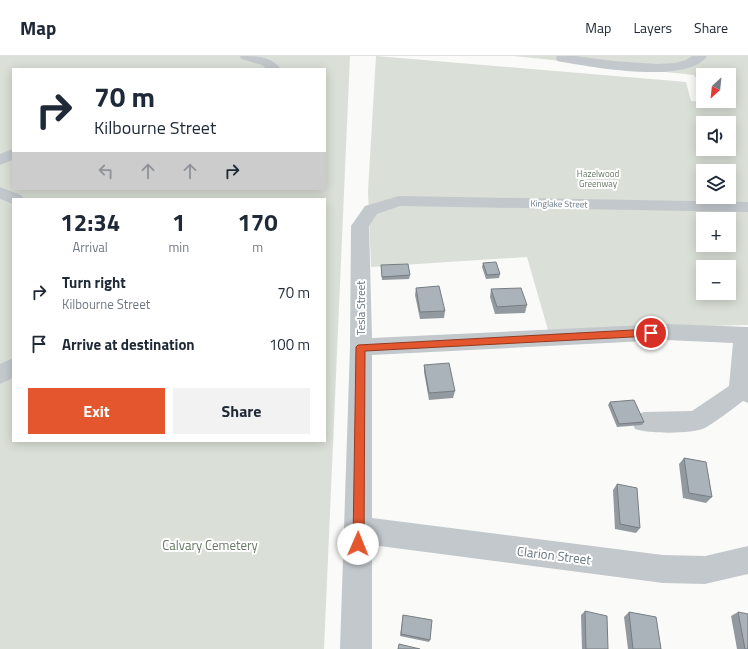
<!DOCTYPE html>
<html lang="en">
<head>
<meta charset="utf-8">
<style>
	body { margin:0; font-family:"Titillium Web",sans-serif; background:#f2f2f3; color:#1f2937; height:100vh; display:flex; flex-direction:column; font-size:15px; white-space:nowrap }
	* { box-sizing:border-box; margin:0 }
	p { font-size:13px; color:#747a83 }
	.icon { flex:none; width:22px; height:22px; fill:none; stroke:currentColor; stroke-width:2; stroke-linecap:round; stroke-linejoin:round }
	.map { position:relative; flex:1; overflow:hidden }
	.side { position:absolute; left:12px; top:142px; width:314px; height:244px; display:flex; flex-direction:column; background:#fff; border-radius:0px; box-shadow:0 2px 10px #0003 }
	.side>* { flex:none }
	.banner { position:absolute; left:12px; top:12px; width:314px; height:122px; border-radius:0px; box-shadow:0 2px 10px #0003; background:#fff; color:#1f2937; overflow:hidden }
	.needle { width:26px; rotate:207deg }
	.tools { position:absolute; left:696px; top:12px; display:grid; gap:8px }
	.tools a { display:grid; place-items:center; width:40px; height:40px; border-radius:0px; background:#fff; box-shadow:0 2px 10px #0003; font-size:20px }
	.pin { position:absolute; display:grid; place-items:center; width:34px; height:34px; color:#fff; margin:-17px; border:2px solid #fff; border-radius:50%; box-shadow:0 1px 4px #0007 }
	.me { position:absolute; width:44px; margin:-22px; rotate:1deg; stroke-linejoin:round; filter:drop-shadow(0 0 3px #0008) }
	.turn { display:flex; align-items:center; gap:14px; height:84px; padding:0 16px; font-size:18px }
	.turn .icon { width:52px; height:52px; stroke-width:2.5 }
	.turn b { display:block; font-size:28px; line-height:34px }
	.lanes { display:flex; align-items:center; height:38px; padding:0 16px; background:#0003; justify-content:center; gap:20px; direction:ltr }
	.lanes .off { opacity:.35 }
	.eta { display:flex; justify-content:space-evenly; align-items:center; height:68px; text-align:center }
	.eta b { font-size:24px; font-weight:700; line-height:28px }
	.button { display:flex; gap:8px; margin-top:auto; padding:8px 16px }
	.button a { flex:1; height:46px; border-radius:0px; background:#e4572e; color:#fff; font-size:16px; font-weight:700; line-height:46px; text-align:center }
	.button a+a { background:#f2f2f3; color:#1f2937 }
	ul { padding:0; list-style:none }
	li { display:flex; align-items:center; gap:12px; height:52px; padding:0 16px }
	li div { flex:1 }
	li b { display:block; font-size:15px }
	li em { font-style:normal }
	header { display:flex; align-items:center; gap:24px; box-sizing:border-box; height:56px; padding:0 20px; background:#fff; border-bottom:1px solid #e0e1e3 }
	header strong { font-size:19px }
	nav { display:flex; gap:22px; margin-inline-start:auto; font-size:14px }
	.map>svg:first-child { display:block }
	.green { fill:#dadfd7; fill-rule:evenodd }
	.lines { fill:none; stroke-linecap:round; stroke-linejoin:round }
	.minor { fill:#c3c8cc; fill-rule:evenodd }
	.wall { fill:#929a9f }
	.building { fill:#aab3b9; stroke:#777d82 }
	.route { fill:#e4572e; stroke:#94391e }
	.labels { text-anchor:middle; stroke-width:4; stroke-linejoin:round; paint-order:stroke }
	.far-park-label { font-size:9px; fill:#687a64; stroke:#fff }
	.far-street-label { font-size:9px; fill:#657683; stroke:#fff }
	.street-label { font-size:11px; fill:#657683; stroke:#fff }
	.near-park-label { font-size:13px; fill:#687a64; stroke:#fff }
	.near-street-label { font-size:13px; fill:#657683; stroke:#fff }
</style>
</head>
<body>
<header>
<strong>Map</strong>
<nav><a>Map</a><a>Layers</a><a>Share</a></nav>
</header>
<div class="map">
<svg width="748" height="593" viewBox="0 0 748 593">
	<rect width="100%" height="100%" fill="#fafaf8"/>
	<g class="green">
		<path d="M0,0H350L324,593H0ZM13,13H325V133H13ZM13,143H325V385H13Z"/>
		<path d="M376,0L686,26L691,45L706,46L729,45V19H703V36L701,29L694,19L514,0H748V269L548,274L527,201L371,211L368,135ZM703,67H729V93H703ZM703,115H729V141H703ZM703,163H729V189H703ZM703,211H729V237H703Z"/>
	</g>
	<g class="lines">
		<g class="minor">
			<path d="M240,0C256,0 271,0 281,13H267L262,9L241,3Z"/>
			<path d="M557,0H575L613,5L656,8L675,7L686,4L692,0H707C687,29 593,11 562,6L557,5L556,2Z"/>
			<polygon points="13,93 13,104 0,109 0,98"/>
			<polygon points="0,131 21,139 24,143 13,143 13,148 0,143"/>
			<path d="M399,140L748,146V156L400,150L377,158L369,170L372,282L666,268L748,271V347L743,345C731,354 718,364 705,372C694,378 648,378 635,373L632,366L635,359L644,356L692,355L729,330L733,287L666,284L372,299V462L663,499L705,500L748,490V518L705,528L663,527L372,489V593H340L350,291L351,170L365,150Z"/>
			<polygon points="13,302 13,322 0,328 0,308"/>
		</g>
	</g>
	<g class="wall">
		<polygon points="483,207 500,218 499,222 486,223 482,211"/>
		<polygon points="381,209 410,219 409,223 382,224"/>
		<polygon points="416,232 445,255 444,262 420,263 415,239"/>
		<polygon points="491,233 527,249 525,257 495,258 490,241"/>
		<polygon points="424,309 455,335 453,342 429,344 424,316"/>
		<polygon points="610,346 644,366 642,369 617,371 608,349"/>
		<polygon points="684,402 712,441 706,447 683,442 679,408"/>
		<polygon points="617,428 640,472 636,477 615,473 613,434"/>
		<polygon points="585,555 608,593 582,593 581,559"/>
		<polygon points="629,556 661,593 628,593 624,561"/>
		<polygon points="738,556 748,593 737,593 731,560"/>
		<polygon points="403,559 430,584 429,586 400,580"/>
	</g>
	<g class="building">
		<polygon points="496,206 500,218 487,219 483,207"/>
		<polygon points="408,208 410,219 382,221 381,209"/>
		<polygon points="439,230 445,255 420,256 416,232"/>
		<polygon points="521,232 527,249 497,251 491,233"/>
		<polygon points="449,307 455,335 429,337 424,309"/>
		<polygon points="634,344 644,366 619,368 610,346"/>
		<polygon points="684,402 706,406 712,441 689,437"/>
		<polygon points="617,428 637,432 640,472 620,468"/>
		<polygon points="585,555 607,560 608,593 586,593"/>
		<polygon points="629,556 656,561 661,593 633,593"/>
		<polygon points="738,556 748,558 748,593 745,593"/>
		<polygon points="403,559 432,564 430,584 401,578"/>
		<polygon points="399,588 420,593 398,593"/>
	</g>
	<polygon class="route" points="651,273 655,277 651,280 365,295 364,488 363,493 358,494 354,493 353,488 356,291 358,289"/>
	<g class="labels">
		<g class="far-park-label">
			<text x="598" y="121">Hazelwood<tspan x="598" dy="10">Greenway</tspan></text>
		</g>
		<g class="far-street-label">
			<text transform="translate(559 148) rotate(1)" y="3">Kinglake Street</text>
		</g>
		<g class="street-label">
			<text transform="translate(361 252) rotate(-90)" y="4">Tesla Street</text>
		</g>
		<g class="near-park-label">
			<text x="210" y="494">Calvary Cemetery</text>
		</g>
		<g class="near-street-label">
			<text transform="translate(554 499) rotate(7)" y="5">Clarion Street</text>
		</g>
	</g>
</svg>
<div class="tools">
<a><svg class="needle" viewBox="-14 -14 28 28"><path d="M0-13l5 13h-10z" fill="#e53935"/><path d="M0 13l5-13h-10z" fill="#747a83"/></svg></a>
<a><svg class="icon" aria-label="sound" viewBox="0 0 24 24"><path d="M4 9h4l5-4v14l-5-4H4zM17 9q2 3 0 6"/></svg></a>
<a><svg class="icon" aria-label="layers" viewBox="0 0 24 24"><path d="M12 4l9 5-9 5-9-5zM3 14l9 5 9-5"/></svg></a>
<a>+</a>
<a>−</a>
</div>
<div class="pin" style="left:651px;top:277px;background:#d93025"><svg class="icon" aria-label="arrive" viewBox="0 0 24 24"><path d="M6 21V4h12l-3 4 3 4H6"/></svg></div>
<svg class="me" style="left:358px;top:488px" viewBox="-20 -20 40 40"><circle r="19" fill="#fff"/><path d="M0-13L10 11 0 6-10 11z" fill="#e4572e"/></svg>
<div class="banner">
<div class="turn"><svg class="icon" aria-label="right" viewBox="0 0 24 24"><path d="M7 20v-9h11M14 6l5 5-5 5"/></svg><div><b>70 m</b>Kilbourne Street</div></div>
<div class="lanes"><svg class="icon off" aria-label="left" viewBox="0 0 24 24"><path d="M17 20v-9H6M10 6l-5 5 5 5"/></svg><svg class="icon off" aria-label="ahead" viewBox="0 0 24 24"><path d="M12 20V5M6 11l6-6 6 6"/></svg><svg class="icon off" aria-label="ahead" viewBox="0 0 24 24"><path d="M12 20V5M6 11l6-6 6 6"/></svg><svg class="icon" aria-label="right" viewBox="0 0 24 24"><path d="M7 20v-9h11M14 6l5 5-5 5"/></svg></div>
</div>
<section class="side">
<div class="eta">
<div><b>12:34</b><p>Arrival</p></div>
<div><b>1</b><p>min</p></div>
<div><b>170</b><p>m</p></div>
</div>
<ul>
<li><svg class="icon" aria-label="right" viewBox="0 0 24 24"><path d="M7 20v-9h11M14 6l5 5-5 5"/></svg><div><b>Turn right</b><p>Kilbourne Street</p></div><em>70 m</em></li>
<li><svg class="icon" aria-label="arrive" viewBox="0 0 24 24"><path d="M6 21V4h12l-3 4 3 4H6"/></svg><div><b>Arrive at destination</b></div><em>100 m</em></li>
</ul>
<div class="button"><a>Exit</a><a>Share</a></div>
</section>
</div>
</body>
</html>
